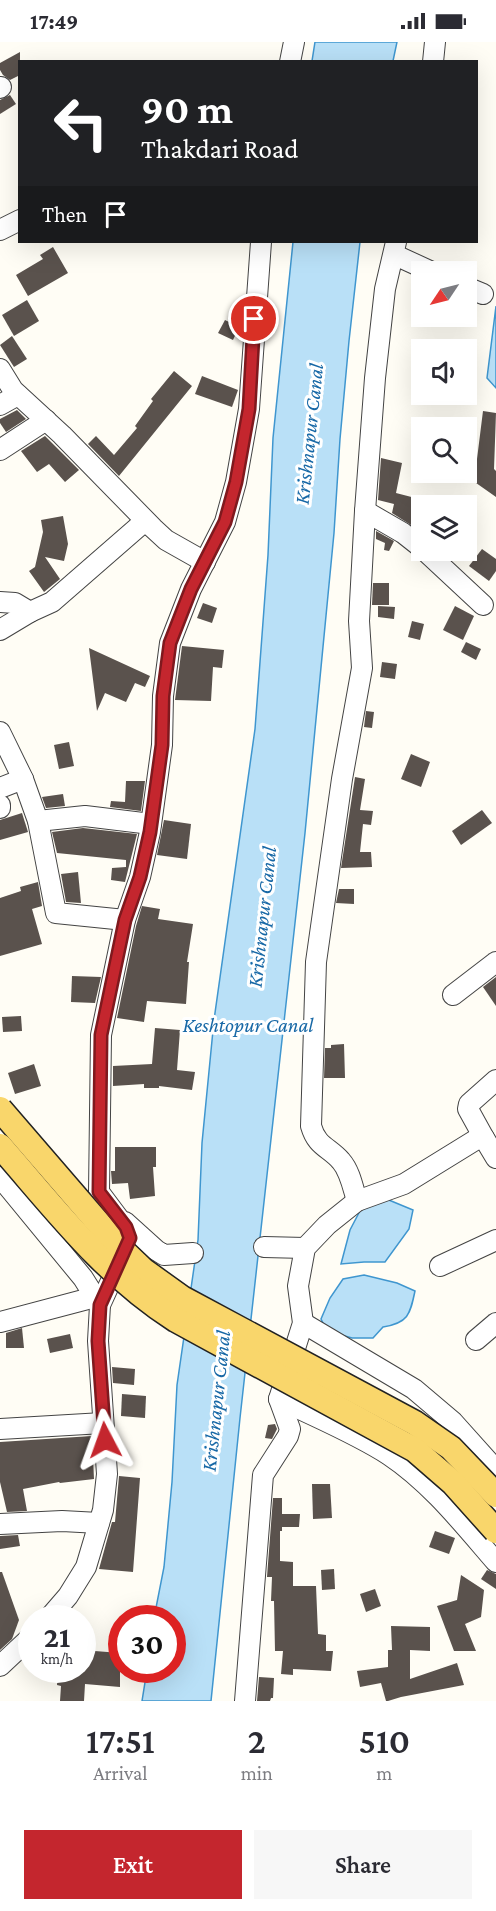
<!DOCTYPE html>
<html lang="en">
<head>
<meta charset="utf-8">
<style>
	body { margin:0; font-family:"Crimson Pro",serif; background:#f7f7f7; color:#2b2b33; height:100vh; display:flex; flex-direction:column; font-size:22px; white-space:nowrap }
	* { box-sizing:border-box; margin:0 }
	p { font-size:20px; color:#7c7c81 }
	.icon { flex:none; width:33px; height:33px; fill:none; stroke:currentColor; stroke-width:2; stroke-linecap:round; stroke-linejoin:round }
	.map { position:relative; height:1659px; overflow:hidden }
	.panel { display:flex; flex-direction:column; background:#fff; flex:1 }
	.panel>* { flex:none }
	.banner { position:absolute; left:18px; top:18px; width:460px; height:183px; border-radius:0px; box-shadow:0 6px 24px #0002; background:#202124; color:#fff; overflow:hidden }
	.needle { width:39px; rotate:235deg }
	.controls { position:absolute; left:411px; top:219px; display:grid; gap:12px }
	.controls a { display:grid; place-items:center; width:66px; height:66px; border-radius:0px; background:#fff; box-shadow:0 6px 24px #0002; font-size:30px }
	.speed { position:absolute; left:18px; top:1563px; display:flex; gap:12px; font-size:30px; font-weight:700; text-align:center }
	.speed>* { display:grid; place-content:center; width:78px; height:78px; border-radius:50%; background:#fff; box-shadow:0 6px 24px #0002; line-height:1 }
	.speed small { font-size:15px; font-weight:400 }
	.speed .limit { border:9px solid #d22; background:#fff; color:#111 }
	.pin { position:absolute; display:grid; place-items:center; width:51px; height:51px; color:#fff; margin:-26px; border:3px solid #fff; border-radius:50%; box-shadow:0 2px 6px #0007 }
	.me { position:absolute; width:66px; margin:-33px; rotate:356deg; stroke-linejoin:round; filter:drop-shadow(0 0 4px #0008) }
	.turn { display:flex; align-items:center; gap:21px; height:126px; padding:0 24px; font-size:27px }
	.turn .icon { width:78px; height:78px; stroke-width:2.5 }
	.turn b { display:block; font-size:42px; line-height:51px }
	.then { display:flex; align-items:center; height:57px; padding:0 24px; background:#0003; gap:12px; font-size:22px }
	.eta { display:flex; justify-content:space-evenly; align-items:center; height:102px; text-align:center }
	.eta b { font-size:36px; font-weight:600; line-height:42px }
	.button { display:flex; gap:12px; margin-top:auto; padding:12px 24px }
	.button a { flex:1; height:69px; border-radius:0px; background:#c4262e; color:#fff; font-size:24px; font-weight:600; line-height:69px; text-align:center }
	.button a+a { background:#f7f7f7; color:#2b2b33 }
	.status { display:flex; justify-content:space-between; align-items:center; height:42px; padding:0 30px; background:#fff; direction:ltr }
	.status svg { height:16px; fill:currentColor }
	.map>svg:first-child { display:block }
	.water { fill:#b9e0f7; stroke:#3f96cf; stroke-width:1.5 }
	.building { fill:#5a524d }
	.lines { fill:none; stroke-linecap:round; stroke-linejoin:round }
	.minor-casing { stroke:#444; stroke-width:22 }
	.minor { stroke:#fff; stroke-width:20 }
	.major-bridge-casing { stroke:#222; stroke-width:27; stroke-linecap:butt }
	.major-bridge { stroke:#f9d66b; stroke-width:24 }
	.route-casing { stroke:#7f191e; stroke-width:15 }
	.route { stroke:#c4262e; stroke-width:10 }
	.labels { text-anchor:middle; stroke-width:6; stroke-linejoin:round; paint-order:stroke }
	.water-label { font-size:21px; font-style:italic; fill:#1768a6; stroke:#fff }
</style>
</head>
<body>
<div class="status"><b>17:49</b><svg viewBox="0 0 49 12"><path d="M0 12V9h3v3zM5 12V6h3v6zM10 12V3h3v9zM15 12V0h3v12zM26 1h20v11H26zM47 4h2v5h-2z"/></svg></div>
<div class="map">
<svg width="496" height="1659" viewBox="0 0 496 1659">
	<rect width="100%" height="100%" fill="#fffdf5"/>
	<g class="water">
		<polygon points="315,0 397,0 393,19 312,19"/>
		<polygon points="293,200 360,200 349,299 340,397 334,491 305,791 240,1376 211,1659 142,1659 147,1628 172,1628 172,1576 154,1576 164,1525 172,1440 177,1343 198,1198 202,1101 214,978 255,687 268,513 273,396"/>
		<polygon points="496,264 496,346 487,336"/>
		<polygon points="384,1156 413,1168 409,1187 385,1220 364,1220 341,1222 350,1188 362,1165"/>
		<path d="M364,1233L397,1241L415,1249C410,1273 408,1281 383,1285L373,1296H352L327,1289L321,1277L330,1256L343,1237Z"/>
	</g>
	<g class="building">
		<polygon points="20,10 20,33 10,38 3,33 0,28 0,21"/>
		<polygon points="10,53 16,62 0,72 0,58"/>
		<polygon points="53,205 68,231 28,254 16,233 43,217 40,213"/>
		<polygon points="27,258 39,279 14,294 2,273"/>
		<polygon points="225,278 239,285 233,298 218,291"/>
		<polygon points="12,294 27,317 14,325 0,303"/>
		<polygon points="174,329 192,344 119,434 88,402 96,394 114,413 137,386 135,384 153,359 151,357"/>
		<polygon points="202,334 238,348 232,365 195,352"/>
		<polygon points="17,368 26,377 6,390 0,381 0,377"/>
		<polygon points="483,369 496,371 494,427 496,429 496,455 469,436 476,425"/>
		<polygon points="45,394 79,428 65,440 49,422 37,430 21,409"/>
		<polygon points="381,416 402,421 396,451 423,458 422,490 392,471 394,462 378,458"/>
		<polygon points="63,474 68,502 64,519 45,515 60,537 44,550 29,529 35,525 43,490 41,478"/>
		<polygon points="376,489 394,499 389,509 384,508 385,501 376,497"/>
		<polygon points="482,507 496,517 496,529 489,539 469,524"/>
		<polygon points="373,541 389,541 389,563 372,563"/>
		<polygon points="203,561 217,566 212,581 197,576"/>
		<polygon points="378,564 395,565 394,577 378,575"/>
		<polygon points="455,564 474,574 463,598 443,588"/>
		<polygon points="412,579 424,582 420,598 408,595"/>
		<polygon points="466,600 481,607 476,618 461,610"/>
		<polygon points="182,604 224,608 222,626 213,625 211,659 175,658"/>
		<polygon points="89,606 150,634 145,645 135,641 126,660 105,651 97,669"/>
		<polygon points="382,620 397,622 395,637 380,635"/>
		<polygon points="366,669 374,670 372,686 364,685"/>
		<polygon points="69,700 74,724 59,727 54,703"/>
		<polygon points="411,712 430,720 421,745 401,737"/>
		<polygon points="355,735 365,737 360,768 373,769 371,783 363,782 360,810 371,810 372,825 341,826"/>
		<polygon points="126,739 145,739 141,769 110,765 111,759 125,760"/>
		<polygon points="63,752 65,764 46,766 42,755"/>
		<polygon points="482,768 492,781 461,803 452,789"/>
		<polygon points="22,771 28,790 0,798 0,778"/>
		<polygon points="164,778 191,782 187,817 157,813"/>
		<polygon points="83,786 137,792 125,840 111,838 112,826 126,825 126,818 57,811 52,790"/>
		<polygon points="78,830 81,861 66,860 61,832"/>
		<polygon points="38,840 42,864 32,867 42,902 0,914 0,856 21,849 20,845"/>
		<polygon points="339,847 354,847 354,862 336,861"/>
		<polygon points="142,864 160,867 158,877 193,882 187,920 189,920 186,962 147,959 144,980 117,976 136,884"/>
		<polygon points="72,934 101,935 95,961 71,960"/>
		<polygon points="496,935 496,964 483,945"/>
		<polygon points="21,974 22,989 3,990 2,975"/>
		<polygon points="155,986 180,988 177,1028 195,1030 192,1048 159,1044 159,1046 144,1046 144,1042 113,1044 113,1024 152,1022"/>
		<polygon points="344,1002 345,1036 324,1036 325,1006 331,1006 331,1003"/>
		<polygon points="34,1022 41,1044 15,1052 8,1031"/>
		<polygon points="115,1105 156,1105 156,1125 153,1125 155,1154 130,1157 128,1141 112,1142 111,1129 115,1129"/>
		<polygon points="22,1286 24,1306 6,1306 6,1291"/>
		<polygon points="70,1292 73,1306 50,1311 47,1297"/>
		<polygon points="112,1325 135,1327 134,1343 113,1341"/>
		<polygon points="122,1352 146,1354 145,1376 121,1374"/>
		<polygon points="275,1382 277,1387 272,1397 265,1396 268,1383"/>
		<polygon points="92,1394 94,1437 60,1441 59,1440 23,1447 27,1469 7,1470 0,1440 0,1400"/>
		<polygon points="119,1434 140,1436 133,1530 99,1527 112,1480 115,1480"/>
		<polygon points="312,1442 330,1442 332,1476 313,1477"/>
		<polygon points="273,1456 282,1456 282,1472 300,1472 299,1485 282,1485 282,1489 280,1489 280,1519 293,1520 293,1544 316,1544 318,1592 326,1593 326,1609 333,1609 331,1629 293,1627 293,1633 281,1632 283,1609 275,1609 274,1559 271,1559 272,1535 267,1535"/>
		<polygon points="435,1489 455,1496 449,1512 429,1505"/>
		<polygon points="18,1493 20,1504 0,1507 0,1494"/>
		<polygon points="334,1527 335,1547 322,1548 321,1528"/>
		<polygon points="487,1528 496,1532 496,1547 481,1537"/>
		<polygon points="0,1530 2,1530 19,1578 12,1597 0,1608"/>
		<polygon points="461,1533 484,1548 481,1575 465,1582 476,1609 454,1609 437,1564 457,1558"/>
		<polygon points="375,1547 381,1564 366,1570 360,1552"/>
		<polygon points="391,1584 430,1585 430,1609 410,1608 410,1637 457,1621 464,1643 401,1655 388,1659 386,1659 381,1641 360,1645 357,1629 388,1625 388,1608 392,1608"/>
		<polygon points="82,1608 120,1611 120,1645 85,1642 84,1659 60,1659 61,1644 57,1643 58,1628 82,1628"/>
		<polygon points="259,1635 274,1636 273,1656 271,1656 270,1659 257,1659"/>
	</g>
	<g class="lines">
		<defs>
			<g id="minor">
				<polyline points="290,20 294,0"/>
				<polyline points="433,20 435,0"/>
				<polyline points="0,46 1,45"/>
				<polyline points="0,188 20,178"/>
				<polyline points="395,213 432,230"/>
				<polyline points="466,245 483,252"/>
				<polyline points="0,327 13,348 62,393 153,486 166,498 205,520"/>
				<polyline points="0,363 18,353"/>
				<polyline points="0,408 46,378"/>
				<polyline points="365,469 403,491 422,506"/>
				<polyline points="424,508 483,563"/>
				<polyline points="0,560 15,561 30,570"/>
				<polyline points="0,588 30,570 52,560 145,479"/>
				<polyline points="0,690 23,737 38,779 56,871 125,878"/>
				<polyline points="0,746 23,737"/>
				<polyline points="0,763 0,766"/>
				<polyline points="38,779 85,774 151,782"/>
				<polyline points="453,953 496,920"/>
				<polyline points="484,1096 468,1067 469,1062 496,1038"/>
				<polyline points="0,1135 83,1236 100,1263"/>
				<path d="M357,1159C353,1146 350,1129 341,1119C329,1105 317,1105 311,1084L316,920L342,737L362,626L359,579L365,469L375,336L385,247L396,200"/>
				<polyline points="125,1180 156,1208 164,1213 193,1211"/>
				<polyline points="264,1205 305,1206"/>
				<polyline points="440,1224 496,1198"/>
				<polyline points="0,1280 95,1255"/>
				<polyline points="303,1281 414,1347 453,1380 496,1428"/>
				<polyline points="476,1298 496,1281"/>
				<path d="M279,1357C315,1375 355,1391 389,1413C431,1441 463,1482 496,1520"/>
				<polyline points="0,1387 103,1381"/>
				<polyline points="0,1482 62,1479 99,1481"/>
				<polyline points="49,1576 68,1554 86,1525 103,1468 107,1432 98,1299 100,1263 131,1195 129,1190 99,1150 101,993 125,878 140,835 150,790 162,703 163,654 170,601 191,547 225,480 236,440 249,367 261,200"/>
				<polyline points="0,1624 32,1594"/>
				<polyline points="245,1659 263,1433 288,1394 290,1387 279,1357 303,1281 298,1244 305,1206 327,1183 357,1159 404,1142 477,1097 484,1096 496,1116"/>
			</g>
		</defs>
		<use href="#minor" class="minor-casing"/>
		<use href="#minor" class="minor"/>
		<defs>
			<g id="major-bridge">
				<polyline points="0,1067 119,1205 143,1228 182,1256 415,1381 451,1406 496,1453"/>
				<path d="M0,1104C56,1168 104,1232 176,1278L415,1408L453,1441L496,1489"/>
			</g>
		</defs>
		<use href="#major-bridge" class="major-bridge-casing"/>
		<use href="#major-bridge" class="major-bridge"/>
	</g>
	<g class="lines">
		<defs>
			<polyline id="route" points="105,1398 98,1299 100,1263 130,1196 126,1185 99,1150 101,993 125,878 140,835 150,790 162,703 163,654 170,601 191,547 225,480 236,440 249,367 254,277"/>
		</defs>
		<use href="#route" class="route-casing"/>
		<use href="#route" class="route"/>
	</g>
	<g class="labels">
		<g class="water-label">
			<text transform="translate(309 392) rotate(-84)" y="7">Krishnapur Canal</text>
			<text transform="translate(262 875) rotate(-84)" y="7">Krishnapur Canal</text>
			<text x="248" y="990">Keshtopur Canal</text>
			<text transform="translate(216 1359) rotate(-84)" y="7">Krishnapur Canal</text>
		</g>
	</g>
</svg>
<div class="controls">
<a><svg class="needle" viewBox="-14 -14 28 28"><path d="M0-13l5 13h-10z" fill="#e53935"/><path d="M0 13l5-13h-10z" fill="#7c7c81"/></svg></a>
<a><svg class="icon" aria-label="sound" viewBox="0 0 24 24"><path d="M4 9h4l5-4v14l-5-4H4zM17 9q2 3 0 6"/></svg></a>
<a><svg class="icon" aria-label="search" viewBox="0 0 24 24"><circle cx="10" cy="10" r="6"/><path d="M15 15l6 6"/></svg></a>
<a><svg class="icon" aria-label="layers" viewBox="0 0 24 24"><path d="M12 4l9 5-9 5-9-5zM3 14l9 5 9-5"/></svg></a>
</div>
<div class="speed"><div>21<small>km/h</small></div><div class="limit">30</div></div>
<div class="pin" style="left:254px;top:277px;background:#d93025"><svg class="icon" aria-label="arrive" viewBox="0 0 24 24"><path d="M6 21V4h12l-3 4 3 4H6"/></svg></div>
<svg class="me" style="left:105px;top:1398px" viewBox="-20 -20 40 40"><path d="M0-17L14 15 0 8-14 15z" fill="#c4262e" stroke="#fff" stroke-width="4"/></svg>
<div class="banner">
<div class="turn"><svg class="icon" aria-label="left" viewBox="0 0 24 24"><path d="M17 20v-9H6M10 6l-5 5 5 5"/></svg><div><b>90 m</b>Thakdari Road</div></div>
<div class="then">Then<svg class="icon" aria-label="arrive" viewBox="0 0 24 24"><path d="M6 21V4h12l-3 4 3 4H6"/></svg></div>
</div>
</div>
<section class="panel">
<div class="eta">
<div><b>17:51</b><p>Arrival</p></div>
<div><b>2</b><p>min</p></div>
<div><b>510</b><p>m</p></div>
</div>
<div class="button"><a>Exit</a><a>Share</a></div>
</section>
</body>
</html>
